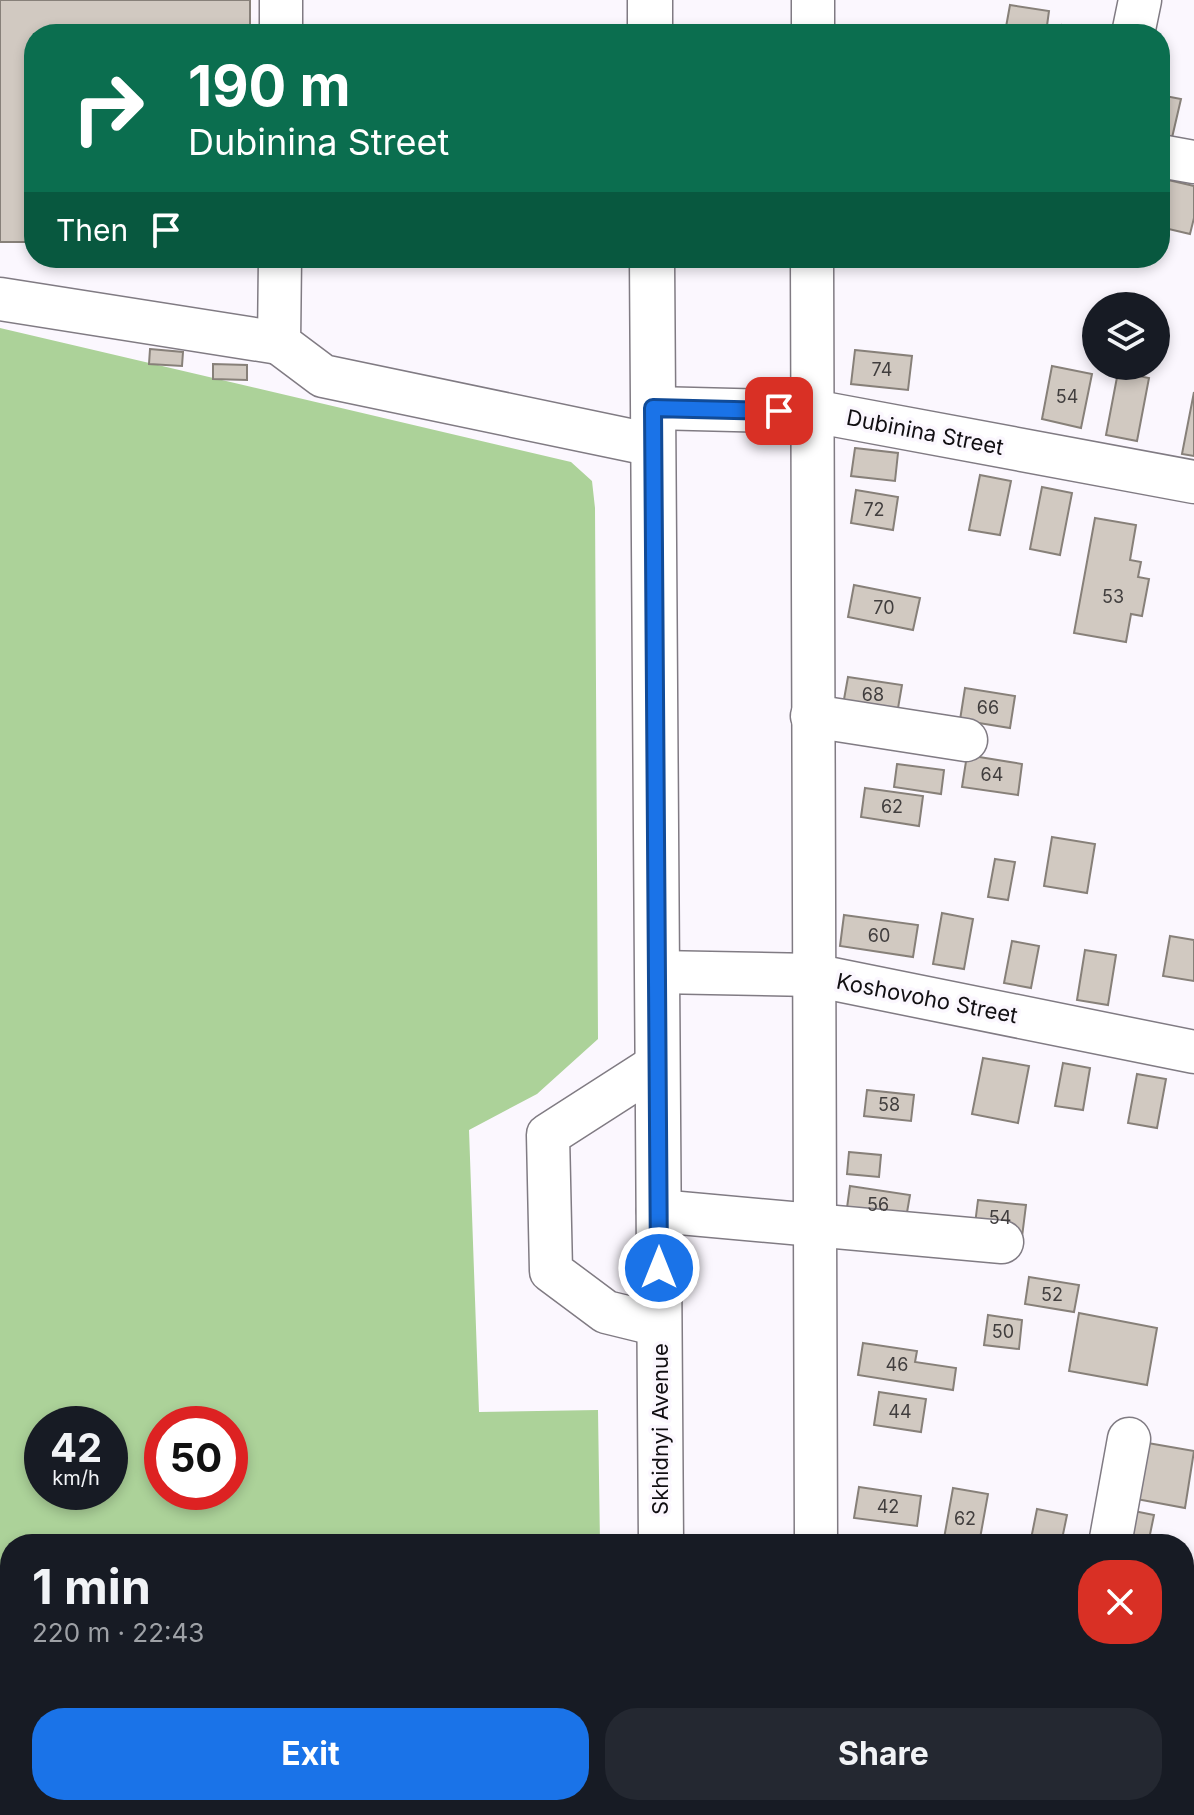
<!DOCTYPE html>
<html lang="en">
<head>
<meta charset="utf-8">
<style>
	body { margin:0; font-family:Inter,sans-serif; background:#242831; color:#f1f3f6; height:100vh; display:flex; flex-direction:column; font-size:30px; white-space:nowrap }
	* { box-sizing:border-box; margin:0 }
	p { font-size:26px; color:#9ea1a6 }
	.icon { flex:none; width:44px; height:44px; fill:none; stroke:currentColor; stroke-width:2; stroke-linecap:round; stroke-linejoin:round }
	.map { position:relative; flex:1; overflow:hidden }
	.sheet { position:absolute; left:0px; top:1534px; width:1194px; height:282px; display:flex; flex-direction:column; background:#171b24; border-radius:32px 32px 0 0; box-shadow:0 4px 12px #0003 }
	.sheet>* { flex:none }
	.guide { position:absolute; left:24px; top:24px; width:1146px; height:244px; border-radius:32px; box-shadow:0 4px 12px #0003; background:#0b6e4f; color:#fff; overflow:hidden }
	.controls { position:absolute; left:1082px; top:292px; display:grid; gap:16px }
	.controls a { display:grid; place-items:center; width:88px; height:88px; border-radius:50%; background:#171b24; box-shadow:0 4px 12px #0003; font-size:40px }
	.speed { position:absolute; left:24px; top:1406px; display:flex; gap:16px; font-size:40px; font-weight:700; text-align:center }
	.speed>* { display:grid; place-content:center; width:104px; height:104px; border-radius:50%; background:#171b24; box-shadow:0 4px 12px #0003; line-height:1 }
	.speed small { font-size:20px; font-weight:400 }
	.speed .limit { border:12px solid #d22; background:#fff; color:#111 }
	.pin { position:absolute; display:grid; place-items:center; width:68px; height:68px; color:#fff; margin:-34px; border-radius:16px; box-shadow:0 4px 12px #0006 }
	.me { position:absolute; width:88px; margin:-44px; rotate:0deg; stroke-linejoin:round; filter:drop-shadow(0 0 6px #0008) }
	.turn { display:flex; align-items:center; gap:28px; height:168px; padding:0 32px; font-size:36px }
	.turn .icon { width:104px; height:104px; stroke-width:2.5 }
	.turn b { display:block; font-size:56px; line-height:68px }
	.then { display:flex; align-items:center; height:76px; padding:0 32px; background:#0003; gap:16px; font-size:30px }
	.round { display:grid; place-items:center; flex:none; width:84px; height:84px; border-radius:32px; background:#242831 }
	.summary { display:flex; align-items:center; justify-content:space-between; height:136px; padding:0 32px }
	h1 { font-size:48px; font-weight:700; line-height:60px }
	.cta { display:flex; gap:16px; margin-top:auto; padding:16px 32px }
	.cta a { flex:1; height:92px; border-radius:32px; background:#1a73e8; color:#fff; font-size:32px; font-weight:700; line-height:92px; text-align:center }
	.cta a+a { background:#242831; color:#f1f3f6 }
	.map>svg:first-child { display:block }
	.green { fill:#acd299; fill-rule:evenodd }
	.building { fill:#d1c9c1; stroke:#878079; stroke-width:2 }
	.lines { fill:none; stroke-linecap:round; stroke-linejoin:round }
	.minor-casing { stroke:#807b83; stroke-width:45 }
	.major-casing { stroke:#807b83; stroke-width:47 }
	.minor { stroke:#fff; stroke-width:42 }
	.major { stroke:#fff; stroke-width:44 }
	.route-casing { stroke:#114b97; stroke-width:20 }
	.route { stroke:#1a73e8; stroke-width:14 }
	.labels { text-anchor:middle; stroke-width:7; stroke-linejoin:round; paint-order:stroke }
	.number-label { font-size:18px; fill:#413e3e }
	.street-label { font-size:22px; fill:#110f12; stroke:#fbf7fe }
</style>
</head>
<body>
<div class="map">
<svg width="1194" height="1815" viewBox="0 0 1194 1815">
	<rect width="100%" height="100%" fill="#fbf7fe"/>
	<path class="green" d="M0,328L571,462L592,481L595,508L598,1039L537,1094L469,1130L479,1412L598,1410L600,1544H10V1806H484V1815H0ZM42,1424H110V1492H42ZM162,1424H230V1492H162Z"/>
	<g class="building">
		<polygon points="0,0 250,0 250,34 34,34 34,242 0,242"/>
		<polygon points="1010,5 1049,11 1046,33 1006,27"/>
		<polygon points="1062,25 1113,34 1060,34"/>
		<polygon points="1160,95 1181,99 1171,142 1160,139"/>
		<polygon points="1164,179 1194,186 1194,218 1190,234 1160,227 1160,193"/>
		<polygon points="150,349 183,352 182,366 149,364"/>
		<polygon points="855,350 912,356 908,390 851,384"/>
		<polygon points="213,364 247,365 247,380 213,379"/>
		<polygon points="1052,366 1092,374 1081,428 1042,419"/>
		<polygon points="1118,372 1149,378 1137,441 1106,435"/>
		<polygon points="1194,392 1194,456 1182,454"/>
		<polygon points="855,448 898,453 895,481 851,476"/>
		<polygon points="980,475 1011,481 1000,535 969,530"/>
		<polygon points="1042,487 1072,493 1060,555 1030,549"/>
		<polygon points="856,490 898,497 893,530 851,523"/>
		<polygon points="1095,518 1136,525 1130,560 1141,562 1138,577 1149,579 1142,616 1131,614 1126,642 1074,633"/>
		<polygon points="854,585 920,598 913,630 848,617"/>
		<polygon points="848,677 902,685 897,714 843,705"/>
		<polygon points="965,688 1015,696 1010,728 960,720"/>
		<polygon points="967,755 1022,764 1018,795 962,787"/>
		<polygon points="897,764 944,770 941,794 894,787"/>
		<polygon points="865,788 923,796 919,826 861,817"/>
		<polygon points="1052,837 1095,844 1087,893 1044,886"/>
		<polygon points="995,859 1015,862 1008,900 988,897"/>
		<polygon points="942,913 973,919 964,969 933,964"/>
		<polygon points="844,915 918,925 913,957 840,946"/>
		<polygon points="1170,936 1194,940 1194,981 1163,976"/>
		<polygon points="1012,941 1039,946 1031,988 1004,983"/>
		<polygon points="1085,950 1116,955 1108,1005 1077,1000"/>
		<polygon points="983,1058 1029,1066 1018,1123 972,1114"/>
		<polygon points="1063,1063 1090,1068 1083,1110 1055,1106"/>
		<polygon points="1137,1074 1166,1079 1157,1128 1128,1123"/>
		<polygon points="867,1090 914,1095 911,1121 864,1116"/>
		<polygon points="849,1152 881,1155 879,1177 847,1174"/>
		<polygon points="850,1186 910,1195 905,1224 846,1215"/>
		<polygon points="978,1200 1026,1205 1022,1237 974,1232"/>
		<polygon points="1029,1277 1079,1285 1074,1312 1025,1304"/>
		<polygon points="1079,1313 1157,1328 1147,1385 1069,1371"/>
		<polygon points="988,1315 1022,1320 1019,1349 984,1345"/>
		<polygon points="863,1343 917,1351 915,1362 956,1368 953,1390 858,1375"/>
		<polygon points="879,1392 926,1399 921,1432 874,1425"/>
		<polygon points="1142,1442 1194,1451 1185,1508 1131,1498"/>
		<polygon points="859,1487 921,1496 917,1526 854,1518"/>
		<polygon points="953,1488 988,1494 979,1544 943,1544"/>
		<polygon points="1037,1509 1067,1515 1061,1544 1030,1544"/>
		<polygon points="1129,1510 1154,1515 1148,1544 1122,1544"/>
		<polygon points="1184,1742 1194,1744 1194,1772 1185,1815 1152,1815 1154,1806 1184,1806"/>
		<polygon points="1080,1806 1103,1806 1102,1815 1079,1811"/>
	</g>
	<g class="lines">
		<defs>
			<g id="minor">
				<polyline points="281,34 281,0"/>
				<polyline points="813,34 813,0"/>
				<polyline points="1133,34 1140,0"/>
				<polyline points="1160,156 1194,162"/>
				<polyline points="280,258 279,343 323,376 653,445"/>
				<polyline points="812,258 816,1544"/>
				<polyline points="0,299 279,343"/>
				<polyline points="653,408 818,412 1194,482"/>
				<polyline points="812,716 966,740"/>
				<polyline points="657,972 813,975 1194,1052"/>
				<polyline points="657,1065 548,1135 551,1271 606,1312 659,1325"/>
				<polyline points="658,1211 1002,1242"/>
				<polyline points="1110,1544 1129,1439"/>
				<polyline points="1184,1691 1194,1693"/>
				<polyline points="817,1806 817,1815"/>
			</g>
			<g id="major">
				<polyline points="650,0 650,34"/>
				<polyline points="652,258 661,1544"/>
				<polyline points="663,1806 663,1815"/>
			</g>
		</defs>
		<use href="#minor" class="minor-casing"/>
		<use href="#major" class="major-casing"/>
		<use href="#minor" class="minor"/>
		<use href="#major" class="major"/>
	</g>
	<g class="lines">
		<defs>
			<polyline id="route" points="659,1268 653,408 779,411"/>
		</defs>
		<use href="#route" class="route-casing"/>
		<use href="#route" class="route"/>
	</g>
	<g class="labels">
		<g class="number-label">
			<text x="882" y="376">74</text>
			<text x="1067" y="403">54</text>
			<text x="874" y="516">72</text>
			<text x="1113" y="603">53</text>
			<text x="884" y="614">70</text>
			<text x="873" y="701">68</text>
			<text x="988" y="714">66</text>
			<text x="992" y="781">64</text>
			<text x="892" y="813">62</text>
			<text x="879" y="942">60</text>
			<text x="889" y="1111">58</text>
			<text x="878" y="1211">56</text>
			<text x="1000" y="1224">54</text>
			<text x="1052" y="1301">52</text>
			<text x="1003" y="1338">50</text>
			<text x="897" y="1371">46</text>
			<text x="900" y="1418">44</text>
			<text x="888" y="1513">42</text>
			<text x="965" y="1525">62</text>
		</g>
		<g class="street-label">
			<text transform="translate(925 432) rotate(11)" y="8">Dubinina Street</text>
			<text transform="translate(927 998) rotate(11)" y="8">Koshovoho Street</text>
			<text transform="translate(660 1429) rotate(-90)" y="8">Skhidnyi Avenue</text>
		</g>
	</g>
</svg>
<div class="controls">
<a><svg class="icon" aria-label="layers" viewBox="0 0 24 24"><path d="M12 4l9 5-9 5-9-5zM3 14l9 5 9-5"/></svg></a>
</div>
<div class="speed"><div>42<small>km/h</small></div><div class="limit">50</div></div>
<div class="pin" style="left:779px;top:411px;background:#d93025"><svg class="icon" aria-label="arrive" viewBox="0 0 24 24"><path d="M6 21V4h12l-3 4 3 4H6"/></svg></div>
<svg class="me" style="left:659px;top:1268px" viewBox="-20 -20 40 40"><circle r="17" fill="#1a73e8" stroke="#fff" stroke-width="3"/><path d="M0-11L8 9 0 5-8 9z" fill="#fff"/></svg>
<div class="guide">
<div class="turn"><svg class="icon" aria-label="right" viewBox="0 0 24 24"><path d="M7 20v-9h11M14 6l5 5-5 5"/></svg><div><b>190 m</b>Dubinina Street</div></div>
<div class="then">Then<svg class="icon" aria-label="arrive" viewBox="0 0 24 24"><path d="M6 21V4h12l-3 4 3 4H6"/></svg></div>
</div>
<section class="sheet">
<div class="summary"><div><h1>1 min</h1><p>220 m · 22:43</p></div><a class="round" style="background:#d93025;color:#fff"><svg class="icon" aria-label="close" viewBox="0 0 24 24"><path d="M6 6l12 12M18 6L6 18"/></svg></a></div>
<div class="cta"><a>Exit</a><a>Share</a></div>
</section>
</div>
</body>
</html>
